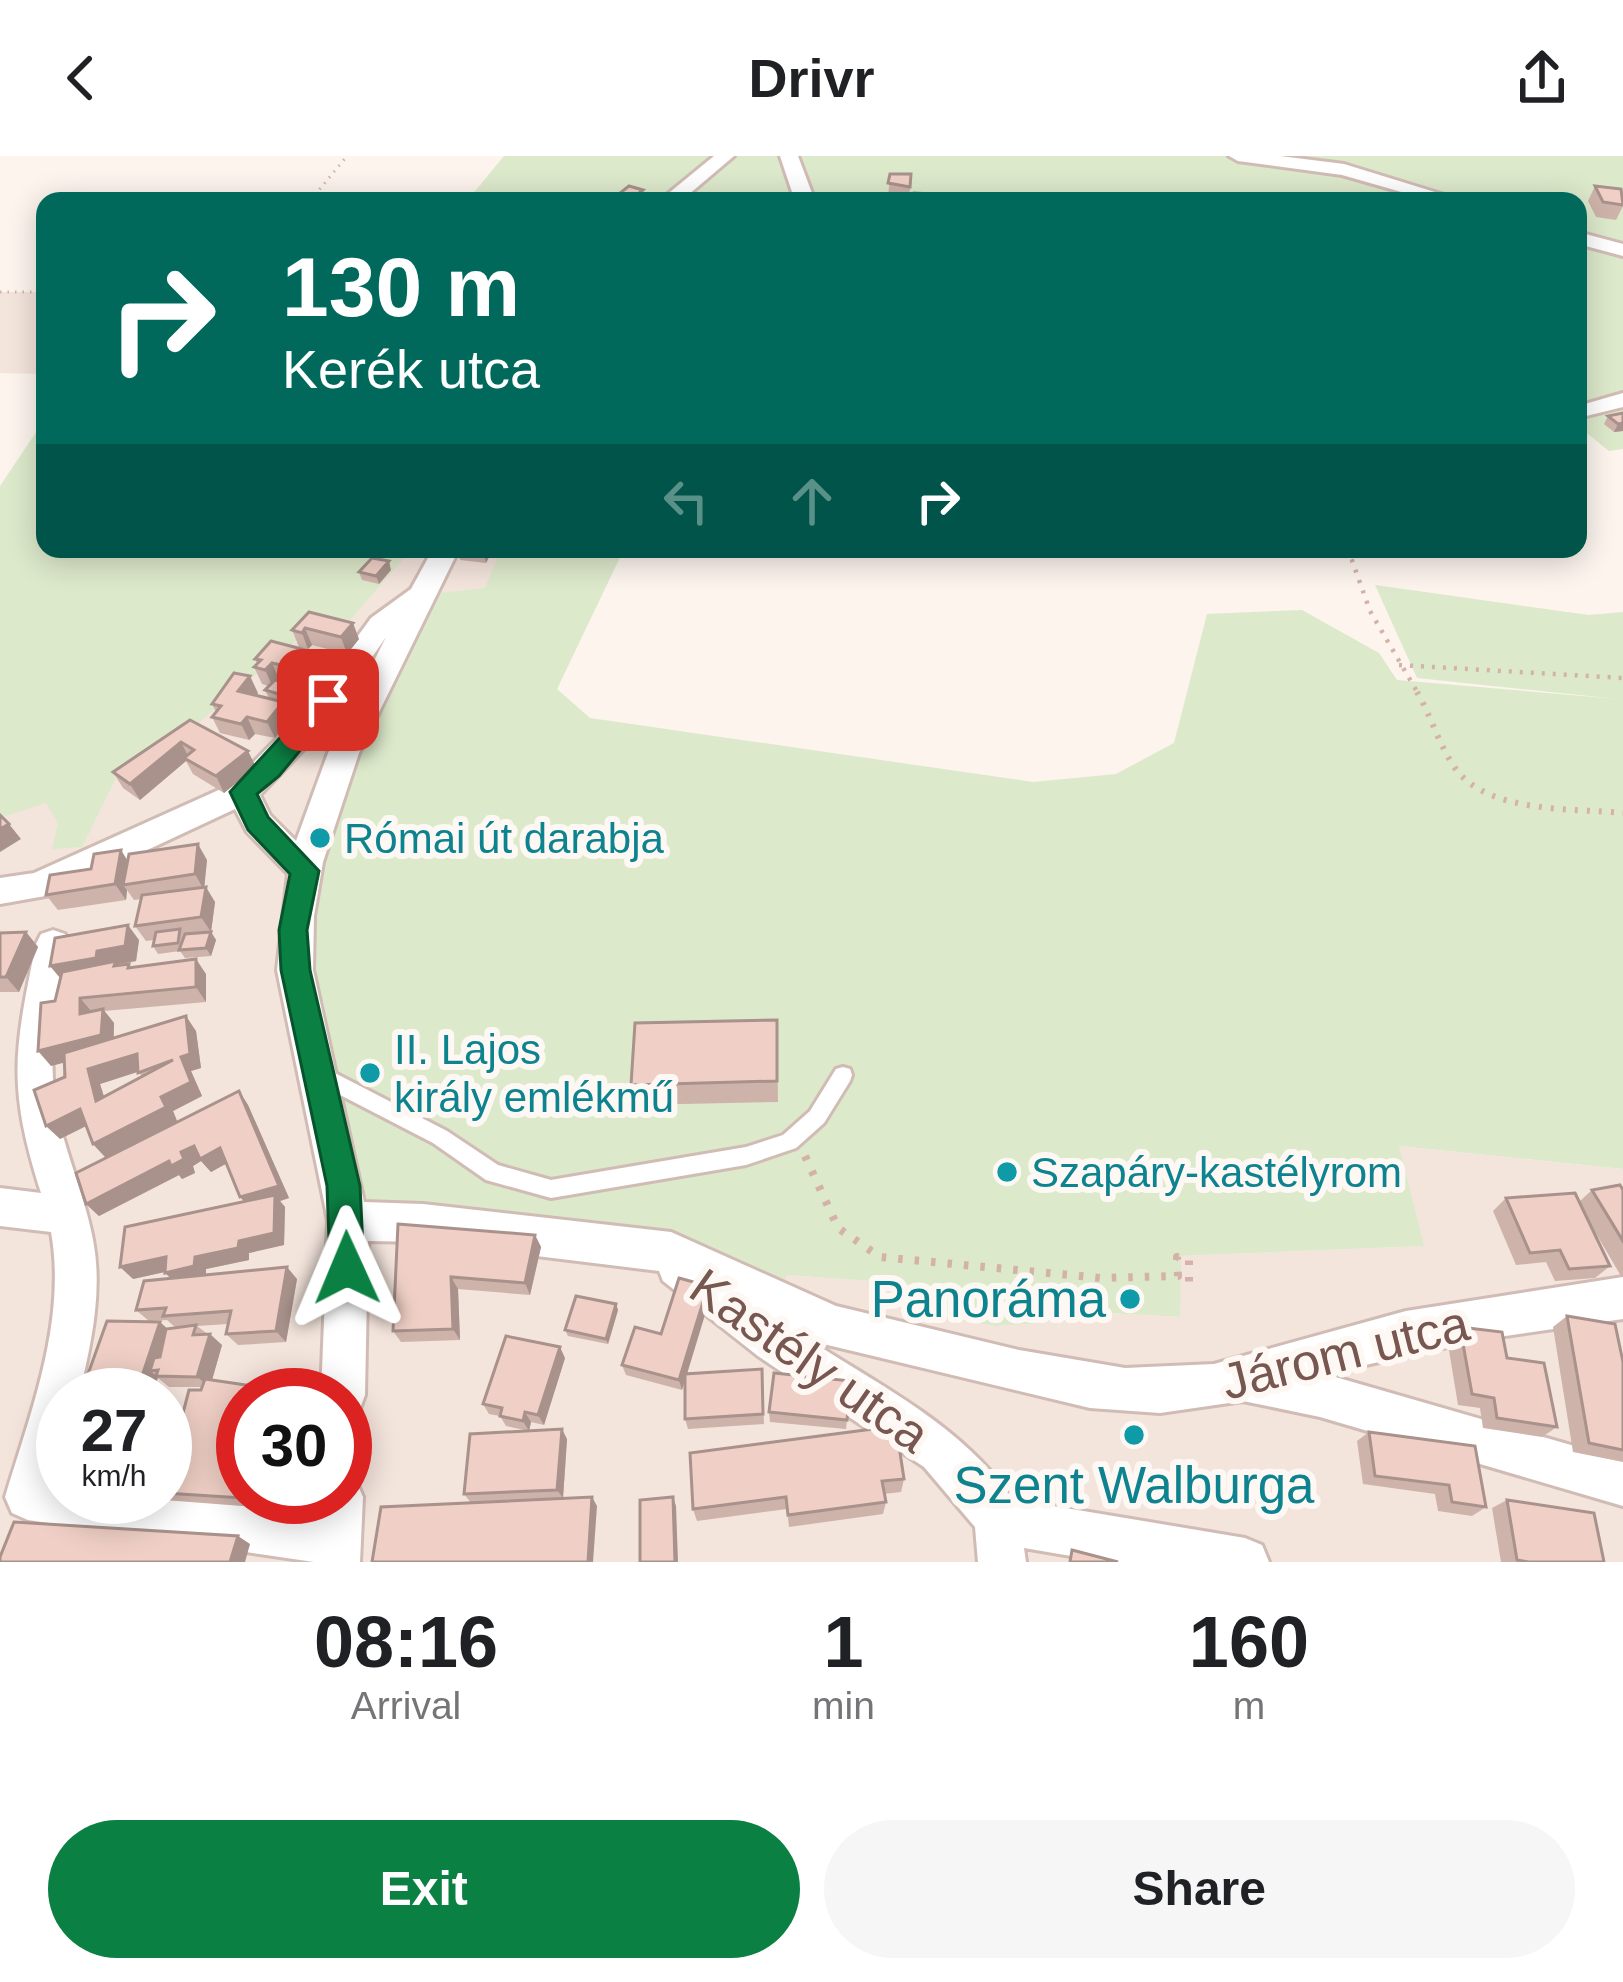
<!DOCTYPE html>
<html lang="en">
<head>
<meta charset="utf-8">
<style>
	body { margin:0; font-family:Arial,sans-serif; background:#f6f6f6; color:#202124; height:100vh; display:flex; flex-direction:column; font-size:45px; white-space:nowrap }
	* { box-sizing:border-box; margin:0 }
	p { font-size:39px; color:#757577 }
	.icon { flex:none; width:66px; height:66px; fill:none; stroke:currentColor; stroke-width:2; stroke-linecap:round; stroke-linejoin:round }
	.map { position:relative; height:1406px; overflow:hidden }
	.drawer { display:flex; flex-direction:column; background:#fff; flex:1 }
	.drawer>* { flex:none }
	.guide { position:absolute; left:36px; top:36px; width:1551px; height:366px; border-radius:24px; box-shadow:0 6px 30px #0003; background:#00695c; color:#fff; overflow:hidden }
	.speed { position:absolute; left:36px; top:1212px; display:flex; gap:24px; font-size:60px; font-weight:700; text-align:center }
	.speed>* { display:grid; place-content:center; width:156px; height:156px; border-radius:50%; background:#fff; box-shadow:0 6px 30px #0003; line-height:1 }
	.speed small { font-size:30px; font-weight:400 }
	.speed .limit { border:18px solid #d22; background:#fff; color:#111 }
	.pin { position:absolute; display:grid; place-items:center; width:102px; height:102px; color:#fff; margin:-51px; border-radius:24px; box-shadow:0 6px 18px #0006 }
	.me { position:absolute; width:132px; margin:-66px; rotate:359deg; stroke-linejoin:round; filter:drop-shadow(0 0 9px #0008) }
	.turn { display:flex; align-items:center; gap:42px; height:252px; padding:0 48px; font-size:54px }
	.turn .icon { width:156px; height:156px; stroke-width:2.5 }
	.turn b { display:block; font-size:84px; line-height:102px }
	.lanes { display:flex; align-items:center; height:114px; padding:0 48px; background:#0003; justify-content:center; gap:60px; direction:ltr }
	.lanes .off { opacity:.35 }
	.eta { display:flex; justify-content:space-evenly; align-items:center; height:204px; text-align:center }
	.eta b { font-size:72px; font-weight:700; line-height:84px }
	.primary-button { display:flex; gap:24px; margin-top:auto; padding:24px 48px }
	.primary-button a { flex:1; height:138px; border-radius:72px; background:#0b8043; color:#fff; font-size:48px; font-weight:700; line-height:138px; text-align:center }
	.primary-button a+a { background:#f6f6f6; color:#202124 }
	header { display:flex; justify-content:space-between; align-items:center; height:156px; padding:0 48px; background:#fff; font-size:54px; font-weight:700 }
	.map>svg:first-child { display:block }
	.residential { fill:#f3e4dc; fill-rule:evenodd }
	.green { fill:#dde9cb }
	.lines { fill:none; stroke-linecap:round; stroke-linejoin:round }
	.service-casing { stroke:#d1bcb5; stroke-width:6 }
	.minor-casing { stroke:#d1bcb5; stroke-width:6 }
	.path-far3 { stroke:#d5b2a9; stroke-width:3; stroke-dasharray:1.5 6; stroke-linecap:butt }
	.path-far2 { stroke:#d5b2a9; stroke-width:4.5; stroke-dasharray:3 8; stroke-linecap:butt }
	.path-far1 { stroke:#d5b2a9; stroke-width:6; stroke-dasharray:3 9; stroke-linecap:butt }
	.path { stroke:#d5b2a9; stroke-width:8; stroke-dasharray:4.5 12; stroke-linecap:butt }
	.service { fill:#fff; fill-rule:evenodd }
	.minor { fill:#fff; fill-rule:evenodd }
	.wall { fill:#ceb3aa; fill-rule:evenodd }
	.shaded-wall { fill:#a8928b }
	.building { fill:#f0d0c6; stroke:#a8928b; stroke-width:3; fill-rule:evenodd }
	.route { fill:#0b8043; stroke:#07532c; stroke-width:3 }
	.culture-dot { fill:#0f9aa8; stroke:#fef8f4; stroke-width:4.5 }
	.labels { text-anchor:middle; stroke-width:12; stroke-linejoin:round; paint-order:stroke }
	.culture-label { font-size:42px; fill:#0d838f; stroke:#fef8f4; text-anchor:start }
	.near-culture-label { font-size:51px; fill:#0d838f; stroke:#fef8f4; text-anchor:end }
	.near-street-label { font-size:51px; fill:#775750; stroke:#fef8f4 }
</style>
</head>
<body>
<header><svg class="icon" aria-label="back" viewBox="0 0 24 24"><path d="M15 5l-7 7 7 7"/></svg>Drivr<svg class="icon" aria-label="share" viewBox="0 0 24 24"><path d="M12 15V3M7 8l5-5 5 5M5 13v7h14v-7"/></svg></header>
<div class="map">
<svg width="1623" height="1406" viewBox="0 0 1623 1406">
	<rect width="100%" height="100%" fill="#fcf4ed"/>
	<g class="residential">
		<polygon points="0,136 45,136 45,218 0,217"/>
		<path d="M383,393H501L486,432L553,1081L775,1147L787,1119L885,1126L912,1150L948,1163L996,1170L1032,1168L1073,1155L1179,1161L1180,1100L1423,1090L1398,990L1623,1013V1406H0V662L148,609L255,516L310,476ZM63,1239H165V1341H63ZM243,1239H345V1341H243Z"/>
	</g>
	<g class="green">
		<polygon points="504,0 1623,0 1623,293 1609,295 1578,270 1578,45 467,45"/>
		<polygon points="45,263 45,393 406,393 404,402 350,464 325,461 148,609 117,620 82,691 52,693 58,667 46,647 0,662 0,330"/>
		<polygon points="501,393 624,393 557,533 590,562 1033,626 1116,618 1174,587 1207,458 1302,454 1379,497 1397,524 1618,543 1417,522 1375,429 1589,459 1623,456 1623,1013 1399,990 1424,1090 1181,1100 1180,1161 1073,1155 1032,1168 996,1170 948,1163 912,1150 884,1126 787,1119 775,1148 710,1109 348,1065 321,920 305,715 422,439 485,432"/>
	</g>
	<g class="lines">
		<defs>
			<polygon id="service" points="843,911 850,913 852,919 850,925 824,967 796,992 746,1009 551,1042 486,1024 433,987 315,926 313,920 315,914 322,912 329,914 447,975 498,1009 551,1024 746,991 783,979 810,955 836,913"/>
			<g id="minor">
				<polygon points="714,0 734,0 681,45 659,45"/>
				<polygon points="780,0 798,0 815,45 795,45"/>
				<polygon points="1229,0 1280,0 1344,8 1464,45 1433,45 1342,19 1238,5"/>
				<polygon points="1578,76 1623,88 1623,100 1578,88"/>
				<polygon points="1623,237 1623,251 1578,262 1578,250"/>
				<path d="M433,393H459L359,597L323,706L314,760L313,814L364,1046L423,1048L671,1076L836,1150L1019,1194L1125,1212L1214,1208L1406,1155L1623,1121V1163L1478,1184L1325,1218L1623,1304V1350L1320,1261L1243,1245L1160,1257L1090,1252L811,1185C882,1231 964,1271 1012,1343L1245,1382L1262,1389L1269,1406H1106L1024,1392L1026,1406H978L975,1371L924,1311L758,1200L663,1125L659,1115L423,1086L368,1085L365,1239L359,1255L345,1260V1239H321L328,1065L277,814L288,718L247,676L235,653L51,739L0,748V722L34,717L232,628L301,558L371,462L411,433ZM386,481L328,597L296,685L270,659L260,639L322,574Z"/>
				<path d="M53,774L65,778L70,788C62,836 48,884 54,934C59,986 84,1033 93,1084C103,1135 91,1189 79,1239H63V1298L56,1322L63,1323V1341L165,1337L316,1359L317,1341H345V1320L356,1325L363,1341L360,1406H314L28,1364L12,1357L5,1341C30,1258 67,1165 51,1076L0,1070V1032L41,1037C7,930 14,895 36,788L41,778Z"/>
			</g>
		</defs>
		<use href="#service" class="service-casing"/>
		<use href="#minor" class="minor-casing"/>
		<g class="path-far3">
			<polyline points="310,45 347,0"/>
			<polyline points="0,136 45,136"/>
		</g>
		<g class="path-far2">
			<polyline points="1348,393 1370,455 1419,539"/>
			<polyline points="1399,509 1623,522"/>
		</g>
		<path class="path-far1" d="M1417,536C1431,560 1439,589 1455,612C1488,658 1573,652 1623,657"/>
		<polyline class="path" points="805,1000 838,1072 880,1101 1101,1122 1178,1120 1177,1101 1189,1103 1189,1132"/>
		<use href="#service" class="service"/>
		<use href="#minor" class="minor"/>
	</g>
	<g class="wall">
		<polygon points="890,18 911,18 909,45 888,42"/>
		<polygon points="1595,30 1623,45 1623,50 1616,64 1596,61 1588,45"/>
		<polygon points="620,37 645,45 620,45"/>
		<polygon points="1623,257 1623,275 1614,276 1604,268 1608,260"/>
		<polygon points="458,393 493,393 486,407 460,404"/>
		<polygon points="391,414 379,428 362,424 359,416"/>
		<polygon points="309,456 359,483 347,498 312,489 308,493 299,491 292,474"/>
		<polygon points="255,503 332,515 317,533 279,523 309,540 300,551 284,546 291,562 275,582 255,578 249,584 220,577 212,561 216,556 212,548 258,537 256,539 269,542 265,534 269,530 262,528 254,511 257,508"/>
		<polygon points="190,564 256,611 224,637 193,618 186,605 140,644 123,632 113,616"/>
		<polygon points="128,704 207,704 204,731 215,746 211,776 216,784 211,800 185,802 180,795 158,798 153,790 154,784 146,785 135,770 141,743 134,744 127,734 126,744 58,754 46,739"/>
		<polygon points="26,776 38,791 19,836 0,836 0,777"/>
		<path d="M139,784L136,805L119,809L129,808L131,812L206,818V846L104,855L114,867V882L196,875L201,912L191,915L202,940L173,955L177,965L106,1002L93,988L86,970L60,983L64,906L51,910L55,845L60,822L50,810ZM138,916L142,920L104,940L100,928Z"/>
		<polygon points="777,864 778,946 635,949 631,929"/>
		<polygon points="239,935 248,949 289,1042 280,1045 285,1051 284,1089 249,1097 249,1104 206,1113 206,1119 297,1123 286,1186 238,1189 226,1178 228,1168 197,1170 222,1189 212,1224 266,1232 274,1239 243,1239 243,1341 257,1341 255,1351 164,1344 158,1341 165,1341 165,1295 173,1295 202,1231 169,1231 158,1222 152,1239 93,1239 83,1232 168,1173 176,1172 167,1164 149,1165 136,1154 171,1123 165,1116 133,1123 244,1045 227,1007 211,1016 201,1005 193,1010 195,1017 182,1023 179,1019 99,1060 86,1048"/>
		<polygon points="1592,1034 1623,1034 1623,1120 1621,1120 1588,1064 1610,1110 1595,1122 1555,1125 1546,1106 1516,1109 1493,1055 1506,1042 1579,1046"/>
		<polygon points="398,1068 535,1079 541,1091 530,1139 458,1133 460,1184 401,1186 393,1175"/>
		<polygon points="710,1142 687,1218 762,1213 764,1268 688,1273 685,1263 685,1222 682,1234 626,1219 622,1209 661,1178"/>
		<polygon points="616,1148 618,1154 608,1188 568,1180 565,1174"/>
		<polygon points="1567,1160 1623,1206 1623,1306 1573,1296 1553,1171"/>
		<polygon points="1460,1171 1507,1202 1557,1271 1542,1281 1483,1272 1480,1252 1458,1249 1447,1182"/>
		<polygon points="565,1202 544,1269 531,1266 529,1275 506,1270 500,1260 489,1258 483,1248"/>
		<polygon points="851,1225 846,1273 770,1266 769,1256"/>
		<polygon points="1369,1276 1486,1351 1472,1360 1438,1355 1435,1338 1363,1328 1357,1285"/>
		<polygon points="567,1283 563,1342 471,1347 464,1338"/>
		<polygon points="904,1323 901,1336 884,1338 886,1346 883,1358 789,1371 787,1353 697,1365 693,1353"/>
		<polygon points="1507,1344 1604,1406 1501,1406 1492,1352"/>
	</g>
	<g class="shaded-wall">
		<polygon points="643,34 645,45 634,45 634,41"/>
		<polygon points="1623,267 1623,275 1614,276 1618,268"/>
		<polygon points="483,393 493,393 486,407"/>
		<polygon points="389,405 391,414 379,428 376,420"/>
		<polygon points="353,467 359,483 347,498 341,481"/>
		<polygon points="305,472 312,489 308,493 302,477"/>
		<polygon points="325,499 332,515 317,533 310,516"/>
		<polygon points="272,507 279,523 273,531 265,514"/>
		<polygon points="250,520 258,537 245,552 238,535"/>
		<polygon points="306,532 309,540 300,551 296,543"/>
		<polygon points="283,546 291,562 275,582 267,566"/>
		<polygon points="247,561 255,578 249,584 241,568"/>
		<polygon points="181,586 189,602 184,602 186,605 140,644 130,628"/>
		<polygon points="248,595 256,611 224,637 216,620"/>
		<polygon points="9,668 21,683 0,696 0,673"/>
		<polygon points="198,688 207,704 204,734 195,718"/>
		<polygon points="121,694 131,710 123,729 127,734 126,744 115,728"/>
		<polygon points="206,731 215,746 211,776 216,784 211,800 206,792 211,776 201,761"/>
		<polygon points="128,769 139,784 136,805 118,808 127,820 63,825 50,810 97,795"/>
		<polygon points="26,776 38,791 19,836 6,821"/>
		<polygon points="196,803 206,818 206,846 196,831"/>
		<polygon points="80,842 92,856 80,858"/>
		<polygon points="103,853 114,867 113,894 51,910 38,895"/>
		<polygon points="186,860 196,875 201,912 191,915 202,940 173,955 177,965 106,1002 93,988 161,941"/>
		<polygon points="137,898 149,912 100,928 109,958 96,945 88,913"/>
		<polygon points="239,935 248,949 289,1042 280,1045 285,1051 284,1089 249,1097 249,1104 206,1113 206,1122 177,1128 165,1117 195,1101 239,1085 251,1053 240,1041"/>
		<polygon points="80,953 92,967 60,983 46,970"/>
		<polygon points="194,990 220,992 231,1005 211,1016 201,1005 193,1010 195,1017 182,1023 179,1019 99,1060 86,1048"/>
		<polygon points="535,1079 541,1091 530,1139 525,1127"/>
		<polygon points="166,1101 178,1113 133,1123 120,1111"/>
		<polygon points="287,1111 297,1123 286,1186 276,1175"/>
		<polygon points="451,1121 458,1133 460,1184 453,1173"/>
		<polygon points="708,1130 710,1142 682,1234 679,1224"/>
		<polygon points="616,1148 618,1154 608,1188 606,1183"/>
		<polygon points="160,1166 172,1177 158,1214 150,1215 158,1221 152,1239 146,1239 138,1232"/>
		<polygon points="210,1178 222,1189 210,1231 197,1221"/>
		<polygon points="560,1191 565,1202 544,1269 538,1259"/>
		<polygon points="525,1256 531,1266 529,1275 523,1265"/>
		<polygon points="562,1273 567,1283 563,1342 557,1334"/>
		<polygon points="243,1341 257,1341 255,1351 243,1342"/>
		<polygon points="592,1341 597,1350 593,1406 588,1406"/>
		<polygon points="673,1341 676,1350 678,1406 675,1406"/>
		<polygon points="238,1380 250,1388 245,1406 230,1406"/>
	</g>
	<g class="building">
		<polygon points="890,18 911,18 910,31 888,27"/>
		<polygon points="629,30 643,34 634,41 620,37"/>
		<polygon points="1595,30 1621,33 1623,49 1603,46"/>
		<polygon points="914,37 929,38 928,45 912,45"/>
		<polygon points="1623,257 1623,267 1618,268 1608,260"/>
		<polygon points="372,402 389,405 376,420 359,416"/>
		<polygon points="309,456 353,467 341,481 305,472 302,477 292,474"/>
		<polygon points="271,485 325,499 310,516 272,507 265,514 254,511 261,504 255,503"/>
		<polygon points="234,517 250,520 238,535 283,546 267,566 247,561 241,568 212,561 221,550 212,548"/>
		<polygon points="275,524 306,532 296,543 265,534"/>
		<polygon points="190,564 248,595 216,620 184,602 194,594 181,586 130,628 113,616"/>
		<polygon points="0,659 9,668 0,673"/>
		<polygon points="198,688 195,718 123,729 129,698"/>
		<polygon points="121,694 115,728 46,739 50,719 91,713 94,698"/>
		<polygon points="206,731 201,761 135,770 142,739"/>
		<polygon points="128,769 125,790 97,795 96,802 50,810 55,782"/>
		<polygon points="180,773 178,787 153,790 156,776"/>
		<polygon points="26,776 6,821 0,821 0,777"/>
		<polygon points="211,776 206,792 179,794 185,778"/>
		<polygon points="196,803 196,831 80,842 80,858 103,853 101,879 38,895 41,847 55,845 62,816 116,805 114,810 129,808 128,812"/>
		<path d="M186,860L190,898L181,901L191,926L161,941L166,951L93,988L80,953L46,970L34,934L65,921L64,897ZM137,898L138,917L173,904L96,945L88,913Z"/>
		<polygon points="777,864 777,925 631,929 635,867"/>
		<polygon points="239,935 279,1030 240,1041 220,992 200,1003 194,990 181,996 184,1003 171,1010 169,1005 86,1048 76,1017"/>
		<polygon points="1620,1029 1623,1034 1623,1085 1592,1034"/>
		<polygon points="1575,1037 1610,1110 1569,1113 1560,1094 1530,1097 1506,1042"/>
		<polygon points="275,1039 274,1077 239,1085 238,1092 195,1101 194,1110 165,1117 166,1101 120,1111 125,1071"/>
		<polygon points="398,1068 535,1079 525,1127 451,1121 453,1173 393,1175"/>
		<polygon points="287,1111 276,1175 226,1178 231,1155 163,1160 166,1152 136,1154 144,1125"/>
		<polygon points="679,1122 708,1130 679,1224 622,1209 635,1171 661,1178"/>
		<polygon points="576,1140 616,1148 606,1183 565,1174"/>
		<polygon points="1567,1160 1615,1168 1623,1206 1623,1294 1589,1287"/>
		<polygon points="107,1165 160,1166 138,1232 83,1232"/>
		<polygon points="196,1169 193,1179 210,1178 197,1221 156,1220 158,1214 150,1215 154,1202 160,1201 166,1173"/>
		<polygon points="1460,1171 1502,1176 1507,1202 1544,1207 1557,1271 1497,1262 1494,1242 1472,1238"/>
		<polygon points="506,1180 560,1191 538,1259 525,1256 523,1265 500,1260 502,1252 483,1248"/>
		<polygon points="762,1213 763,1258 685,1263 685,1218"/>
		<polygon points="774,1217 851,1225 847,1264 769,1256"/>
		<polygon points="205,1223 266,1232 264,1239 243,1239 243,1342 165,1337 165,1295 173,1295 189,1234 201,1234"/>
		<polygon points="896,1270 904,1323 882,1325 886,1346 788,1359 786,1341 693,1353 690,1297"/>
		<polygon points="562,1273 557,1334 464,1338 470,1278"/>
		<polygon points="1369,1276 1475,1290 1486,1351 1452,1346 1449,1329 1375,1320"/>
		<polygon points="592,1341 588,1406 372,1406 381,1351"/>
		<polygon points="673,1341 675,1406 640,1406 640,1344"/>
		<polygon points="1507,1344 1594,1357 1604,1406 1529,1406 1517,1404"/>
		<polygon points="14,1366 238,1380 230,1406 0,1406 0,1401"/>
		<polygon points="1072,1394 1118,1406 1070,1406"/>
	</g>
	<polygon class="route" points="328,535 341,544 337,550 279,620 257,638 268,661 319,715 307,774 310,814 360,1030 364,1112 359,1124 347,1129 335,1124 330,1112 327,1030 281,814 279,774 290,718 248,674 230,636 320,538"/>
	<g class="culture-dot">
		<circle cx="320" cy="682" r="12"/>
		<circle cx="370" cy="917" r="12"/>
		<circle cx="1007" cy="1016" r="12"/>
		<circle cx="1130" cy="1143" r="12"/>
		<circle cx="1134" cy="1279" r="12"/>
	</g>
	<g class="labels">
		<g class="culture-label">
			<text x="344" y="697">Római út darabja</text>
			<text x="394" y="908">II. Lajos<tspan x="394" dy="48">király emlékmű</tspan></text>
			<text x="1031" y="1031">Szapáry-kastélyrom</text>
		</g>
		<g class="near-culture-label">
			<text x="1106" y="1161">Panoráma</text>
			<text x="1134" y="1347" text-anchor="middle">Szent Walburga</text>
		</g>
		<g class="near-street-label">
			<text transform="translate(1345 1196) rotate(-14)" y="18">Járom utca</text>
			<text transform="translate(810 1204) rotate(35)" y="18">Kastély utca</text>
		</g>
	</g>
</svg>
<div class="speed"><div>27<small>km/h</small></div><div class="limit">30</div></div>
<div class="pin" style="left:328px;top:544px;background:#d93025"><svg class="icon" aria-label="arrive" viewBox="0 0 24 24"><path d="M6 21V4h12l-3 4 3 4H6"/></svg></div>
<svg class="me" style="left:347px;top:1112px" viewBox="-20 -20 40 40"><path d="M0-17L14 15 0 8-14 15z" fill="#0b8043" stroke="#fff" stroke-width="4"/></svg>
<div class="guide">
<div class="turn"><svg class="icon" aria-label="right" viewBox="0 0 24 24"><path d="M7 20v-9h11M14 6l5 5-5 5"/></svg><div><b>130 m</b>Kerék utca</div></div>
<div class="lanes"><svg class="icon off" aria-label="left" viewBox="0 0 24 24"><path d="M17 20v-9H6M10 6l-5 5 5 5"/></svg><svg class="icon off" aria-label="ahead" viewBox="0 0 24 24"><path d="M12 20V5M6 11l6-6 6 6"/></svg><svg class="icon" aria-label="right" viewBox="0 0 24 24"><path d="M7 20v-9h11M14 6l5 5-5 5"/></svg></div>
</div>
</div>
<section class="drawer">
<div class="eta">
<div><b>08:16</b><p>Arrival</p></div>
<div><b>1</b><p>min</p></div>
<div><b>160</b><p>m</p></div>
</div>
<div class="primary-button"><a>Exit</a><a>Share</a></div>
</section>
</body>
</html>
